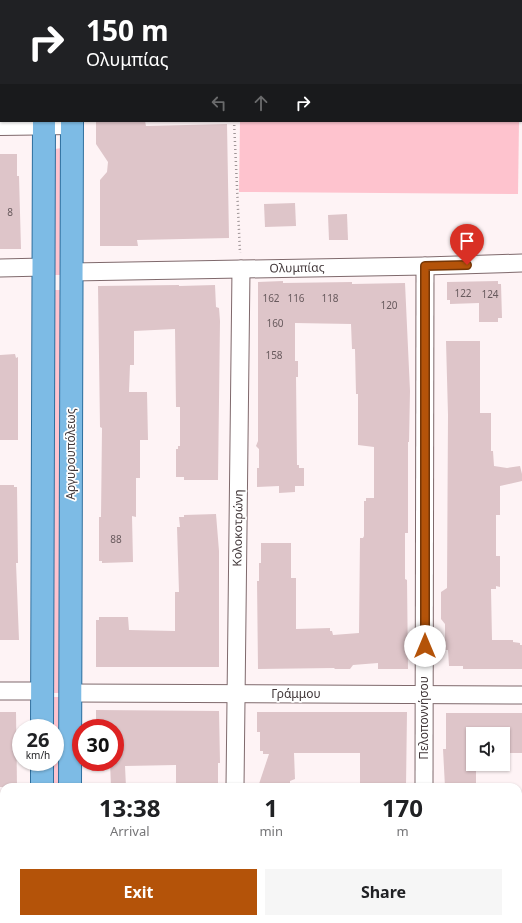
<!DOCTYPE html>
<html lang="en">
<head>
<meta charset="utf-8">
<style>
	body { margin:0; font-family:"Noto Sans",sans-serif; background:#f6f6f6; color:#202124; height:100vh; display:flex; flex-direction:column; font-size:15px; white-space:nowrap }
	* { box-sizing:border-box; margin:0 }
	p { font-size:13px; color:#757577 }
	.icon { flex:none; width:22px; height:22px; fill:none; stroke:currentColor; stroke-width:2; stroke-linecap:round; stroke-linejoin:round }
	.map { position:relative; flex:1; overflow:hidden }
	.sheet { position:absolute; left:0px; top:783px; width:522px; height:140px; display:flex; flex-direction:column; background:#fff; border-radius:12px 12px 0 0; box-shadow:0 1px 3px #0004 }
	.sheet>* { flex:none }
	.top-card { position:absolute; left:0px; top:0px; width:522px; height:122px; box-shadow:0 1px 3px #0004; background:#202124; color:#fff; overflow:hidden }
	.fabs { position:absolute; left:466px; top:727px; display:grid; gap:8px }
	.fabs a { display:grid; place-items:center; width:44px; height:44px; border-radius:0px; background:#fff; box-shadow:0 1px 3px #0004; font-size:20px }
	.speed { position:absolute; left:12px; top:719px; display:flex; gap:8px; font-size:20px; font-weight:700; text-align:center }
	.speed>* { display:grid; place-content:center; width:52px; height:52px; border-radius:50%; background:#fff; box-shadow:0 1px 3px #0004; line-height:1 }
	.speed small { font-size:10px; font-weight:400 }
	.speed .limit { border:6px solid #d22; background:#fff; color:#111 }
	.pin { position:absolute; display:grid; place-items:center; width:34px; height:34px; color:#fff; margin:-41px -17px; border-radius:50% 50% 50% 0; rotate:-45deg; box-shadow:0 0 4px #0007 }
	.pin .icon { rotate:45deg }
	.me { position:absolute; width:44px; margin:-22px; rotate:0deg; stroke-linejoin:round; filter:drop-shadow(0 0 3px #0008) }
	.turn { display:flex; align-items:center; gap:14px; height:84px; padding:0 20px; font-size:18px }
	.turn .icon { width:52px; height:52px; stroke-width:2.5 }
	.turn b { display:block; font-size:28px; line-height:34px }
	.lanes { display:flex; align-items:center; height:38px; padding:0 20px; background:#0003; justify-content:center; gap:20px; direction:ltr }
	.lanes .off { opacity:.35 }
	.eta { display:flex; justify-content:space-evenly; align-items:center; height:68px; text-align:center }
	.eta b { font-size:24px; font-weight:700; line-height:28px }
	.cta { display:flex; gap:8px; margin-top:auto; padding:8px 20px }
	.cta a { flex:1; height:46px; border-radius:0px; background:#b45309; color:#fff; font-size:16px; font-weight:700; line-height:46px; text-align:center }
	.cta a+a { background:#f6f6f6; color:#202124 }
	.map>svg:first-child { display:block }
	.green { fill:#fec3ce }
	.building { fill:#dec5c9 }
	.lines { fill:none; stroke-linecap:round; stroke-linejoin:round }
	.lane-casing { stroke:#7f696c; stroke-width:10 }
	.street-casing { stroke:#7f696c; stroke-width:19 }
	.secondary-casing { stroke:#7f696c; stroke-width:24 }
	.primary-casing { stroke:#2f6f9e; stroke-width:24 }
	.path { stroke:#9f9597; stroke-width:2.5; stroke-dasharray:1 3; stroke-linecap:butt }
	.lane { stroke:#fff; stroke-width:8 }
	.street { stroke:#fff; stroke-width:17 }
	.secondary { stroke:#fff; stroke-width:22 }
	.primary { stroke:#7dbbe5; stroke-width:22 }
	.route-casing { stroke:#753606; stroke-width:10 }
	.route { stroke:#b45309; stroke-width:7 }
	.labels { text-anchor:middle; stroke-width:3.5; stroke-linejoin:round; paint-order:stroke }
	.number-label { font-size:10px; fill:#685a5d }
	.street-label { font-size:12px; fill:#413739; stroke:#fff }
</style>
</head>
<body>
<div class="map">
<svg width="522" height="923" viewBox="0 0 522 923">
	<rect width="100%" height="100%" fill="#fef3f5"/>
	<g class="green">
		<polygon points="240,121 519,121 518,194 239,192"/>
		<polygon points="62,148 62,275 54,275 55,149"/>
		<polygon points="53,290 61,290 60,693 52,693"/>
		<polygon points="52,697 60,697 60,787 52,787 52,762 55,762 55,728 52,728"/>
	</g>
	<g class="building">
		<polygon points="96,121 145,121 146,126 227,124 229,238 137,240 138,246 100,246 100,180 107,172 108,162 96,144"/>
		<polygon points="0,154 17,154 17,176 19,176 21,249 0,249"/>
		<polygon points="295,203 296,226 265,227 264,204"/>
		<polygon points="347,214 348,240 329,240 328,215"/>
		<polygon points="283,281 283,283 352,282 352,284 405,283 410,391 409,442 408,442 408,533 405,533 405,579 407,580 408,669 378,669 378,663 353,665 350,669 335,669 334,668 258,669 257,581 259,581 259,563 261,563 261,543 291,543 291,578 296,578 296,629 330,628 330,631 332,631 333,635 359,633 360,538 363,538 364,536 364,501 366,501 366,498 374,498 374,447 358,445 358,394 356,394 355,349 352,349 351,324 295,323 295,361 298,361 298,377 296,377 297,465 299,465 299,468 304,468 304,486 295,486 295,492 279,493 279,486 257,487 257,468 259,468 259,449 256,446 258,441 258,282"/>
		<polygon points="498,281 498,284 501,284 502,318 498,318 498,322 479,322 479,303 450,304 450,300 447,300 447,282"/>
		<polygon points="179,285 179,286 215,285 216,307 219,308 220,321 218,480 184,480 184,477 176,477 176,449 178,449 178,446 180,446 180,407 176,407 175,329 134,331 134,365 130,365 129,392 147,392 148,440 140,440 140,478 136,478 136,517 132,516 133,562 102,563 102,561 99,561 99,517 101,517 102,428 100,427 98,286"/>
		<polygon points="446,341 480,341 480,413 491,413 491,451 493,451 494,466 507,468 520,466 522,474 522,481 500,486 500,515 496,515 496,556 500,556 500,587 496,586 496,589 491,589 492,640 513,640 513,642 520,643 520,645 522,645 522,669 463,669 463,666 449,666 448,650 445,650 445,624 441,619 441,592 447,588 448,415"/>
		<polygon points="15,354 16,358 18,357 18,440 0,440 0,355"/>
		<polygon points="0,485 14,485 14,487 17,487 18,563 16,563 19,640 0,640"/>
		<polygon points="216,514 219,551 219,667 96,667 96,620 99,620 99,617 128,617 129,630 175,631 175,592 179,592 177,527 180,527 179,517 184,517 184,515"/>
		<polygon points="96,710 219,711 220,763 218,763 218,787 176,787 176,765 125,766 126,787 111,787 110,762 115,762 115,728 96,728"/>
		<polygon points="0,712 16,712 17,787 0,787"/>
		<polygon points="257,712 407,712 406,787 360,787 360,753 294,753 295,779 290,781 290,787 258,787 269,754 263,754 263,751 260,751 260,732 257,732"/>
		<polygon points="446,713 522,713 522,753 506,753 506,751 503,751 503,734 473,734 473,764 476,764 476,787 445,787 443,749 446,749"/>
	</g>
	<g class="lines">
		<defs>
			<polyline id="lane" points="213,0 213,1"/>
			<g id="street">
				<polyline points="0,268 44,267"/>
				<polyline points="72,272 425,266 522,263"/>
				<polyline points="0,691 42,691"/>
				<polyline points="70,693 522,695"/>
				<polyline points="235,787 241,269"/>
				<polyline points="424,787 425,266"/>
				<polyline points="235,923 235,919"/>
				<polyline points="424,923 424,919"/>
			</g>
			<g id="secondary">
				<polyline points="0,105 1,105"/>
				<polyline points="0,124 72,123"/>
			</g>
			<g id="primary">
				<polyline points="44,1 44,0"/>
				<polyline points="73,1 73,0"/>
				<polyline points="42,728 44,121"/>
				<polyline points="42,762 42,787"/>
				<polyline points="70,787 72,121"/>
				<polyline points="43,919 43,923"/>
				<polyline points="69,923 69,919"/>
			</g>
		</defs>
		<use href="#lane" class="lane-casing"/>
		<use href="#street" class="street-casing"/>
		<use href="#secondary" class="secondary-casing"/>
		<use href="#primary" class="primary-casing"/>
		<polyline class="path" points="234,121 240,253"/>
		<use href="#lane" class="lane"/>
		<use href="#street" class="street"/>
		<use href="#secondary" class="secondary"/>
		<use href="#primary" class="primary"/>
	</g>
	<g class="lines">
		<defs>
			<polyline id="route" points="425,646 425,266 467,265"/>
		</defs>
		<use href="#route" class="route-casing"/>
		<use href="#route" class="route"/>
	</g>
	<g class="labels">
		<g class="number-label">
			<text x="10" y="216">8</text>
			<text x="463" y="297">122</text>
			<text x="490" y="298">124</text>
			<text x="271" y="302">162</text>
			<text x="296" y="302">116</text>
			<text x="330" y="302">118</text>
			<text x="389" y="309">120</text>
			<text x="275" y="327">160</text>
			<text x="274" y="359">158</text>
			<text x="116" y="543">88</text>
		</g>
		<g class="street-label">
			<text transform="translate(297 268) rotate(-1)" y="4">Ολυμπίας</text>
			<text transform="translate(71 454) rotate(-90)" y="4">Αργυρουπόλεως</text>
			<text transform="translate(238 528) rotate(-89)" y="4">Κολοκοτρώνη</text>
			<text x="296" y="698">Γράμμου</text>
			<text transform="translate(424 718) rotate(-90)" y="4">Πελοποννήσου</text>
		</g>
	</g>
</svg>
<div class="fabs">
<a><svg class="icon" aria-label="sound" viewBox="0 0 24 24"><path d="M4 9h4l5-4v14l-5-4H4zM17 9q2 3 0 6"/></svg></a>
</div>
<div class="speed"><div>26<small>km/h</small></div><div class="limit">30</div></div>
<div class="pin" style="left:467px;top:265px;background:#d93025"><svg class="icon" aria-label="arrive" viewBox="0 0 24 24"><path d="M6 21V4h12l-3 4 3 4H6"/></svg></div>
<svg class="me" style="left:425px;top:646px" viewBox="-20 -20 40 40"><circle r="19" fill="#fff"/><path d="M0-13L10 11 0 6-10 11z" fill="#b45309"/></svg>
<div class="top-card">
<div class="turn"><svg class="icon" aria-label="right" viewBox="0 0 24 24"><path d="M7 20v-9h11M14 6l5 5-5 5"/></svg><div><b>150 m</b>Ολυμπίας</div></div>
<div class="lanes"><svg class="icon off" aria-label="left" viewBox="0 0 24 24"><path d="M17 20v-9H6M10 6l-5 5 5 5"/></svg><svg class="icon off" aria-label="ahead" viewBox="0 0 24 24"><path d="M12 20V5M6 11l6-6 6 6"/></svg><svg class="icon" aria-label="right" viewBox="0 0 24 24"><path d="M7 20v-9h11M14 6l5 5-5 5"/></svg></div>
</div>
<section class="sheet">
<div class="eta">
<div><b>13:38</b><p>Arrival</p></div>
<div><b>1</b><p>min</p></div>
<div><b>170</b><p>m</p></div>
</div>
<div class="cta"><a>Exit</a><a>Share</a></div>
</section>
</div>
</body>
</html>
